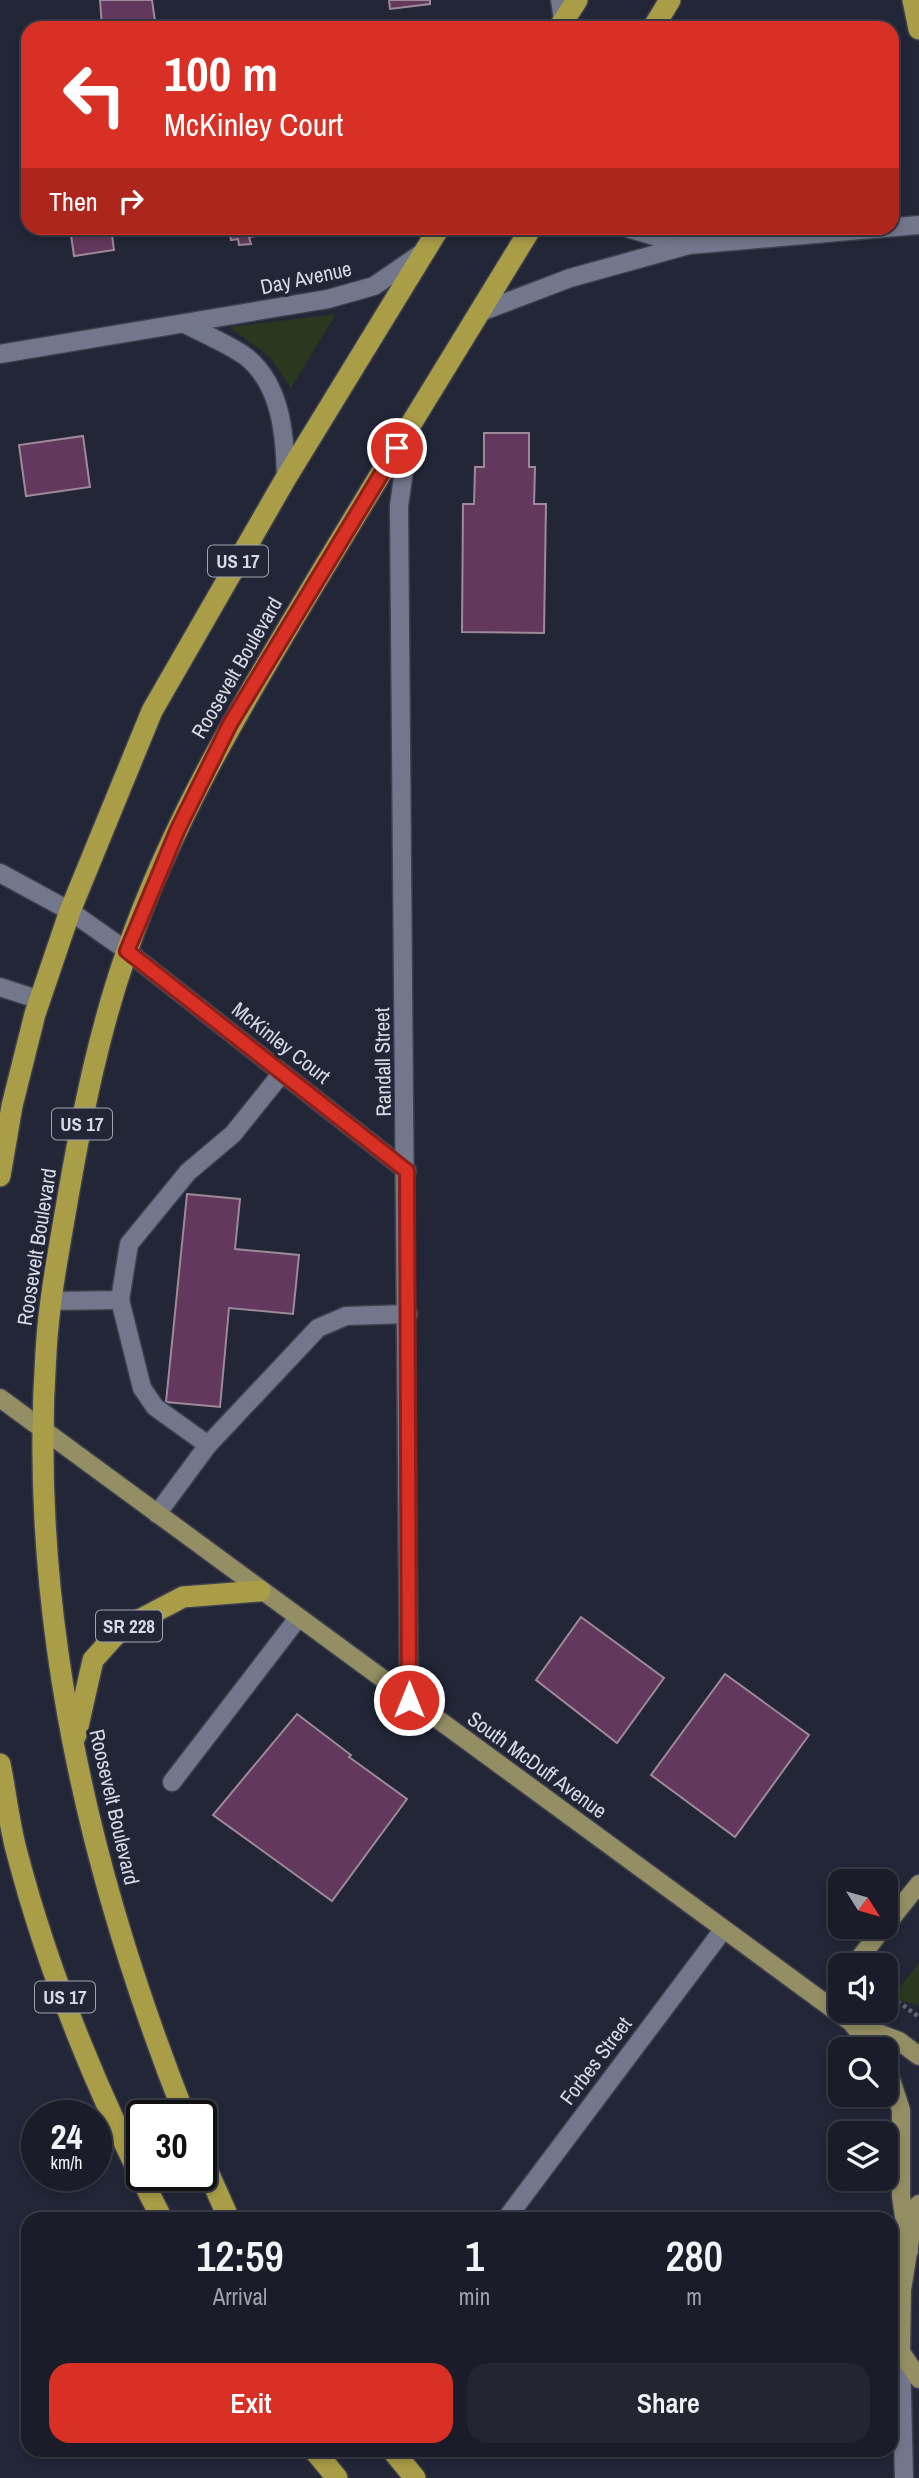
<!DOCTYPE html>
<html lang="en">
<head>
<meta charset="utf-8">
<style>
	body { margin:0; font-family:"Archivo Narrow",sans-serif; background:#232531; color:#f1f3f6; height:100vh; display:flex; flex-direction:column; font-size:26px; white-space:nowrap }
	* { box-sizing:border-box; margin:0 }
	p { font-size:23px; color:#9fa1a8 }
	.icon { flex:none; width:38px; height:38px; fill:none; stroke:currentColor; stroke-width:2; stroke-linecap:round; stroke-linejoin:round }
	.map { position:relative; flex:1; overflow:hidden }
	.panel { position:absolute; left:21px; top:2212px; width:877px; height:245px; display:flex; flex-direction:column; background:#1a1c29; border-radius:21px; box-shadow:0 4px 10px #0003,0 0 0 2px #383a46 }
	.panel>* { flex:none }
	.guide { position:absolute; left:21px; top:21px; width:878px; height:214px; border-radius:21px; box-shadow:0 4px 10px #0003,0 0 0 2px #383a46; background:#d93025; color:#fff; overflow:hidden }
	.needle { width:46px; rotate:127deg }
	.tools { position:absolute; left:828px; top:1869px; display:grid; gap:14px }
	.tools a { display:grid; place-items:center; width:70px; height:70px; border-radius:14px; background:#1a1c29; box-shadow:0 4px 10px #0003,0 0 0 2px #383a46; font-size:35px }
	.speed { position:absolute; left:21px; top:2100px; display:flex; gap:14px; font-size:35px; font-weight:700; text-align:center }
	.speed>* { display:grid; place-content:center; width:91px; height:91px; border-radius:50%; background:#1a1c29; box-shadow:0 4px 10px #0003,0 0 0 2px #383a46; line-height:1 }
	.speed small { font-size:18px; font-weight:400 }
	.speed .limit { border:4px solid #111; border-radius:10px; background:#fff; color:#111 }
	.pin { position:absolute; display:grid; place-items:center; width:60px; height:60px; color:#fff; margin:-30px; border:4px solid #fff; border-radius:50%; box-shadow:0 2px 7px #0007 }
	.me { position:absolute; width:77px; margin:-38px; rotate:0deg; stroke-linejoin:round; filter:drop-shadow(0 0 5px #0008) }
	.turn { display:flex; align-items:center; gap:24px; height:147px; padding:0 28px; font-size:32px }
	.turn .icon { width:91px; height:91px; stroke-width:2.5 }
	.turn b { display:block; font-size:49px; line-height:60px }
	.then { display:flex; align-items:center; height:66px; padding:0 28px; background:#0003; gap:14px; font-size:26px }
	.eta { display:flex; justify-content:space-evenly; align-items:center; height:119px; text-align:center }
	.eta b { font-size:42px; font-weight:600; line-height:49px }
	.primary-button { display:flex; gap:14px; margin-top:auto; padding:14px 28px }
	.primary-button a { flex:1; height:80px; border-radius:21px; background:#d93025; color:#fff; font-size:28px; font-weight:600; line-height:80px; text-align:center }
	.primary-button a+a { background:#232531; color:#f1f3f6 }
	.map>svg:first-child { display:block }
	.green { fill:#29381e }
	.building { fill:#62395d; stroke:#9d8999; stroke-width:2 }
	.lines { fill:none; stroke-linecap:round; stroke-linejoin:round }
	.minor-casing { stroke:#3d404e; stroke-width:21 }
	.major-casing { stroke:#3d404e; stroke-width:21 }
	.highway-casing { stroke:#3d404e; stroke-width:24 }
	.path { stroke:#616473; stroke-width:4.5; stroke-dasharray:3.5 3.5; stroke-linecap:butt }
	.minor { stroke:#72778c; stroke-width:18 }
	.major { stroke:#938e63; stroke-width:18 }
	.highway { stroke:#a99d47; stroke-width:21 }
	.route-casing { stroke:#8d1f18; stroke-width:18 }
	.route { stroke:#d93025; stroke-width:12 }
	.labels { text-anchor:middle; stroke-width:7; stroke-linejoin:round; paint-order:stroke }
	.shield { fill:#222637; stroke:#a1a4b2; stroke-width:2 }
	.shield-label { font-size:19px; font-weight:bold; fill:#d7dae6 }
	.street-label { font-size:21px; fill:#d7dae6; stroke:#222637 }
</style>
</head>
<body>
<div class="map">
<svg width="919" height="2478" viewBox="0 0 919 2478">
	<rect width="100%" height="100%" fill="#222637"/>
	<g class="green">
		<polygon points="336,314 291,388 270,357 229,327"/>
		<polygon points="919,1963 919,2006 892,1997"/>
	</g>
	<g class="building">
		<polygon points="100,0 152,0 155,21 102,28"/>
		<polygon points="389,0 430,0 430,4 390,9"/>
		<polygon points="70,228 111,228 114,250 74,256"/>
		<polygon points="229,228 279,228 280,233 249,237 251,244 239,245 238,239 231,240"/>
		<polygon points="484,433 529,433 529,467 535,467 534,504 546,504 544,633 462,632 463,504 474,504 475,467 484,467"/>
		<polygon points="83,436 90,487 26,496 19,445"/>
		<polygon points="187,1194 240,1199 235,1249 299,1255 293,1314 229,1308 220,1407 166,1402"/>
		<polygon points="581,1617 664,1678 617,1743 536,1680"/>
		<polygon points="725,1674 809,1735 735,1837 651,1775"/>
		<polygon points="297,1714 351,1755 349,1757 407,1799 332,1901 213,1815"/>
	</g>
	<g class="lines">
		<defs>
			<g id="minor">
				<polyline points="560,0 564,28"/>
				<polyline points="627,228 685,245"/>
				<polyline points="478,313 570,278 689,245 919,225"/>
				<path d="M187,325C206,335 228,344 245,356C282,384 285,437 286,478"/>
				<polyline points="0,354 328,299 374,286 422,253"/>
				<polyline points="0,873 70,911 127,951 407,1171"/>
				<polyline points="0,987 40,1000"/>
				<polyline points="120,1300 142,1388 155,1407 208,1445"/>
				<polyline points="52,1301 120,1300 129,1244 188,1172 233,1134 282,1073"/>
				<polyline points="157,1514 208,1445 318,1328 346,1316 408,1314"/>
				<polyline points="409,1700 399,506 410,427"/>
				<polyline points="172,1782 298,1618"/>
				<polyline points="506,2219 723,1930"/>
				<polyline points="901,2352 904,2478"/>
			</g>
			<g id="major">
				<polyline points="0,1398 852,2023 899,2041 919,2056"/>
				<polyline points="886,1925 919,1884"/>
				<polyline points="854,1965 884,1927"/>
				<polyline points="854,2026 874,2049"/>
				<polyline points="886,2064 901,2110 901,2196 909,2251"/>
				<polyline points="919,2204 915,2209 902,2290 901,2352 919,2379"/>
			</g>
			<g id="highway">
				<polyline points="913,0 919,29"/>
				<polyline points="559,28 577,0"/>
				<polyline points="653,28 670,0"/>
				<polyline points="0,1176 12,1106 35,1014 70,911 152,711 286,478 439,228"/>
				<polyline points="76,1735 93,1660 120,1630 183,1597 260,1591"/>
				<path d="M0,1764C6,1793 9,1824 17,1853C50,1979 102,2103 162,2219"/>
				<path d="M185,2116C89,1874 28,1614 46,1352C49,1298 60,1244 69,1191C83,1111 99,1032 126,954C173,816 250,691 325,566C393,453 462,340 531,228"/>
				<polyline points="201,2156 229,2219"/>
				<polyline points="314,2450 337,2478"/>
				<polyline points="392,2450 415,2478"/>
			</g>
		</defs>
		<use href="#minor" class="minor-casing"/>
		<use href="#major" class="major-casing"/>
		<use href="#highway" class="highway-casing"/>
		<polyline class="path" points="892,1997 919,2017"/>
		<use href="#minor" class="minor"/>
		<use href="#major" class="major"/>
		<use href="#highway" class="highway"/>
	</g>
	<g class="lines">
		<defs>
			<polyline id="route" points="397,448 230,724 178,829 127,951 407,1171 409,1700"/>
		</defs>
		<use href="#route" class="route-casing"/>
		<use href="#route" class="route"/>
	</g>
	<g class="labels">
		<g class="shield">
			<rect x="208" y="545.5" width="60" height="31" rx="5"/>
			<rect x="52" y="1108.5" width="60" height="31" rx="5"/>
			<rect x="96" y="1610.5" width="66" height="31" rx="5"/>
			<rect x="35" y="1981.5" width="60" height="31" rx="5"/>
		</g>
		<g class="shield-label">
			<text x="238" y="568">US 17</text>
			<text x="82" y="1131">US 17</text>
			<text x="129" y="1633">SR 228</text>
			<text x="65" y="2004">US 17</text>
		</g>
		<g class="street-label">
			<text transform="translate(306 278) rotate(-12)" y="7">Day Avenue</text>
			<text transform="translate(237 668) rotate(-60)" y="7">Roosevelt Boulevard</text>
			<text transform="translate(281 1043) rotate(38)" y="7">McKinley Court</text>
			<text transform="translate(383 1062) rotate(-91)" y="7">Randall Street</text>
			<text transform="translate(37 1247) rotate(-81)" y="7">Roosevelt Boulevard</text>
			<text transform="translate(537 1765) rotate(36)" y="7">South McDuff Avenue</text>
			<text transform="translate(114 1807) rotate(77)" y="7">Roosevelt Boulevard</text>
			<text transform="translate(596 2061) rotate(-53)" y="7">Forbes Street</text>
		</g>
	</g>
</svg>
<div class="tools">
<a><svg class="needle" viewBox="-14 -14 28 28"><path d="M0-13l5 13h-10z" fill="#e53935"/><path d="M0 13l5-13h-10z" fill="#9fa1a8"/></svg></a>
<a><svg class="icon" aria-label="sound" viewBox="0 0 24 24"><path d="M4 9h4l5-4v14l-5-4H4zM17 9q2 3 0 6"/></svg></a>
<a><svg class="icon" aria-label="search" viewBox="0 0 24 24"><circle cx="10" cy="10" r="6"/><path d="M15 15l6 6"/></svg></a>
<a><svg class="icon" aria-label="layers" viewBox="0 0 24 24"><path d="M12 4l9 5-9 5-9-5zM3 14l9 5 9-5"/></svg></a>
</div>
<div class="speed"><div>24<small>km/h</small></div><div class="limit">30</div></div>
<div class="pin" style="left:397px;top:448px;background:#d93025"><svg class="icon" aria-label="arrive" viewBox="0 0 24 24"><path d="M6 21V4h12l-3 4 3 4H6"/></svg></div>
<svg class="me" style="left:409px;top:1700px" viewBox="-20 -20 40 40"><circle r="17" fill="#d93025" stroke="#fff" stroke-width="3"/><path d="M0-11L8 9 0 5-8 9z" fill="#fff"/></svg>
<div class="guide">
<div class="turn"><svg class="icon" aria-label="left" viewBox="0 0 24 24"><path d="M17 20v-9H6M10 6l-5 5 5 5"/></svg><div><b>100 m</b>McKinley Court</div></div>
<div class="then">Then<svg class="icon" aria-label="right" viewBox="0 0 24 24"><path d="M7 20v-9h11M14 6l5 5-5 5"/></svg></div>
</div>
<section class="panel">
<div class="eta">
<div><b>12:59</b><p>Arrival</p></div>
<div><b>1</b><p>min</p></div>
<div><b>280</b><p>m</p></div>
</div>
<div class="primary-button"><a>Exit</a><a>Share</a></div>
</section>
</div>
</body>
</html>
